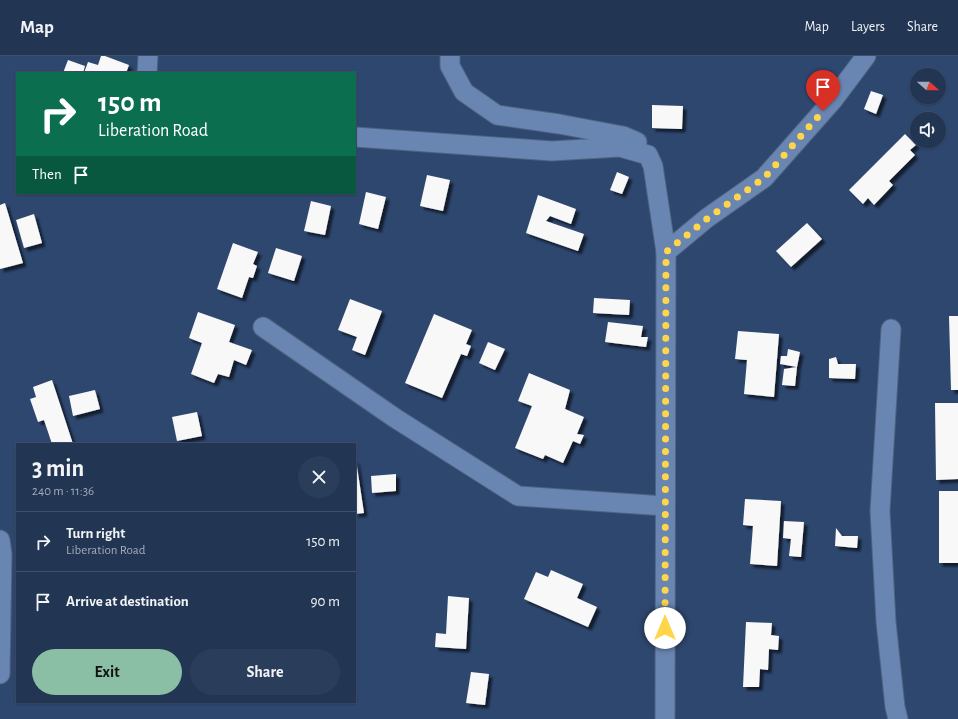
<!DOCTYPE html>
<html lang="en">
<head>
<meta charset="utf-8">
<style>
	body { margin:0; font-family:"Alegreya Sans",sans-serif; background:#2a3d5a; color:#f1f3f6; height:100vh; display:flex; flex-direction:column; font-size:15px; white-space:nowrap }
	* { box-sizing:border-box; margin:0 }
	p { font-size:13px; color:#a2abb8 }
	.icon { flex:none; width:22px; height:22px; fill:none; stroke:currentColor; stroke-width:2; stroke-linecap:round; stroke-linejoin:round }
	.map { position:relative; flex:1; overflow:hidden }
	.details { position:absolute; left:16px; top:387px; width:340px; height:260px; display:flex; flex-direction:column; background:#223553; border-radius:0px; box-shadow:0 1px 3px #0004,0 0 0 1px #3f506a }
	.details>* { flex:none }
	.hud { position:absolute; left:16px; top:16px; width:340px; height:122px; border-radius:0px; box-shadow:0 1px 3px #0004,0 0 0 1px #3f506a; background:#0b6e4f; color:#fff; overflow:hidden }
	.needle { width:26px; rotate:111deg }
	.controls { position:absolute; left:910px; top:12px; display:grid; gap:8px }
	.controls a { display:grid; place-items:center; width:36px; height:36px; border-radius:50%; background:#223553; box-shadow:0 1px 3px #0004,0 0 0 1px #3f506a; font-size:20px }
	.pin { position:absolute; display:grid; place-items:center; width:34px; height:34px; color:#fff; margin:-41px -17px; border-radius:50% 50% 50% 0; rotate:-45deg; box-shadow:0 0 4px #0007 }
	.pin .icon { rotate:45deg }
	.me { position:absolute; width:44px; margin:-22px; rotate:0deg; stroke-linejoin:round; filter:drop-shadow(0 0 3px #0008) }
	.turn { display:flex; align-items:center; gap:14px; height:84px; padding:0 16px; font-size:18px }
	.turn .icon { width:52px; height:52px; stroke-width:2.5 }
	.turn b { display:block; font-size:28px; line-height:34px }
	.then { display:flex; align-items:center; height:38px; padding:0 16px; background:#0003; gap:8px; font-size:15px }
	.round { display:grid; place-items:center; flex:none; width:42px; height:42px; border-radius:21px; background:#2a3d5a }
	.headline { display:flex; align-items:center; justify-content:space-between; height:68px; padding:0 16px }
	h1 { font-size:24px; font-weight:700; line-height:30px }
	.action { display:flex; gap:8px; margin-top:auto; padding:8px 16px }
	.action a { flex:1; height:46px; border-radius:24px; background:#8abfa5; color:#111; font-size:16px; font-weight:700; line-height:46px; text-align:center }
	.action a+a { background:#2a3d5a; color:#f1f3f6 }
	ul { padding:0; list-style:none }
	li { display:flex; align-items:center; gap:12px; height:60px; padding:0 16px; border-top:1px solid #3f506a }
	li div { flex:1 }
	li b { display:block; font-size:15px }
	li em { font-style:normal }
	header { display:flex; align-items:center; gap:24px; box-sizing:border-box; height:56px; padding:0 20px; background:#223553; border-bottom:1px solid #3f506a }
	header strong { font-size:19px }
	nav { display:flex; gap:22px; margin-inline-start:auto; font-size:14px }
	.map>svg:first-child { display:block }
	.building { fill:#f8f8f8; filter:url(#shadow) }
	.lines { fill:none; stroke-linecap:round; stroke-linejoin:round }
	.street-casing { stroke:#4f6381; stroke-width:21 }
	.street { stroke:#6985b1; stroke-width:19 }
	.route { stroke:#ffd54a; stroke-width:7; stroke-dasharray:0 12.6 }
</style>
</head>
<body>
<header>
<strong>Map</strong>
<nav><a>Map</a><a>Layers</a><a>Share</a></nav>
</header>
<div class="map">
<svg width="958" height="663" viewBox="0 0 958 663">
	<defs>
		<filter id="shadow"><feDropShadow dx="3.5" dy="3.5" stdDeviation="1" flood-color="#0009"/></filter>
	</defs>
	<rect width="100%" height="100%" fill="#2e476f"/>
	<g class="building">
		<polygon points="101,0 105,0 129,9 126,17 84,17 88,6 98,9"/>
		<polygon points="68,4 85,10 83,17 63,17"/>
		<polygon points="871,35 883,39 876,58 864,53"/>
		<polygon points="652,49 683,50 682,73 652,72"/>
		<polygon points="905,78 916,89 910,94 915,99 889,125 893,129 874,149 868,142 863,148 849,134"/>
		<polygon points="617,116 629,121 622,138 610,134"/>
		<polygon points="427,119 450,124 443,155 420,150"/>
		<polygon points="366,136 386,141 378,173 359,168"/>
		<polygon points="538,139 576,153 571,168 550,160 546,165 584,178 578,195 526,177"/>
		<polygon points="311,145 331,150 325,179 304,175"/>
		<polygon points="5,147 23,207 0,213 0,149"/>
		<polygon points="34,158 42,187 24,192 16,164"/>
		<polygon points="807,167 822,183 791,211 776,195"/>
		<polygon points="233,187 258,196 253,208 257,210 253,222 249,221 242,242 217,233"/>
		<polygon points="276,192 302,200 294,225 268,217"/>
		<polygon points="594,242 630,244 629,259 593,257"/>
		<polygon points="350,243 382,255 365,299 352,294 357,281 338,274"/>
		<polygon points="198,256 235,269 229,286 252,294 246,309 234,304 229,321 218,318 214,327 191,318 202,287 189,282"/>
		<polygon points="434,258 472,274 466,288 471,290 467,300 461,298 442,342 405,327"/>
		<polygon points="949,260 958,260 958,334 951,334"/>
		<polygon points="608,266 643,270 641,281 648,281 646,291 605,286"/>
		<polygon points="738,275 779,278 774,341 744,338 747,304 735,303"/>
		<polygon points="488,286 505,293 495,314 479,307"/>
		<polygon points="788,293 800,296 797,311 795,330 782,329 784,313 797,311 780,308 781,300 787,300"/>
		<polygon points="836,301 838,308 856,308 855,323 829,322 829,303"/>
		<polygon points="529,317 570,334 565,353 584,361 577,378 584,379 580,388 573,385 563,407 545,399 543,403 515,392 532,350 518,345"/>
		<polygon points="52,324 73,388 52,388 44,364 38,366 30,343 36,341 33,331"/>
		<polygon points="95,334 100,353 73,360 69,340"/>
		<polygon points="935,347 958,347 958,423 936,424"/>
		<polygon points="197,356 202,380 177,385 172,361"/>
		<polygon points="355,404 356,404 364,457 355,458"/>
		<polygon points="396,418 396,435 372,437 371,420"/>
		<rect x="939" y="435" width="19" height="72"/>
		<polygon points="745,443 781,445 777,510 750,508 753,470 743,469"/>
		<polygon points="784,465 804,466 801,501 789,500 791,483 783,482"/>
		<polygon points="836,472 842,480 858,480 857,492 835,490"/>
		<polygon points="551,514 583,528 577,542 597,551 588,571 524,543 536,516 548,521"/>
		<polygon points="448,540 469,542 466,593 435,591 436,577 446,578"/>
		<polygon points="746,566 772,567 771,579 779,580 778,594 769,593 768,614 760,613 759,631 743,631"/>
		<polygon points="471,616 489,618 485,649 466,647"/>
	</g>
	<g class="lines">
		<defs>
			<g id="street">
				<polyline points="450,0 450,10 464,36 497,59 559,68 623,80 637,86"/>
				<polyline points="147,17 148,0"/>
				<polyline points="355,81 552,95 620,91 648,99 653,110 666,196"/>
				<polyline points="263,271 395,362 518,440 665,450"/>
				<polyline points="891,273 880,455 886,566 895,651 898,663"/>
				<polyline points="0,484 2,498 0,618"/>
				<polyline points="665,663 666,196 707,162 764,122 833,44 866,0"/>
			</g>
		</defs>
		<use href="#street" class="street-casing"/>
		<use href="#street" class="street"/>
	</g>
	<g class="lines">
		<polyline class="route" points="665,572 666,196 708,162 764,122 823,55"/>
	</g>
</svg>
<div class="controls">
<a><svg class="needle" viewBox="-14 -14 28 28"><path d="M0-13l5 13h-10z" fill="#e53935"/><path d="M0 13l5-13h-10z" fill="#a2abb8"/></svg></a>
<a><svg class="icon" aria-label="sound" viewBox="0 0 24 24"><path d="M4 9h4l5-4v14l-5-4H4zM17 9q2 3 0 6"/></svg></a>
</div>
<div class="pin" style="left:823px;top:55px;background:#d93025"><svg class="icon" aria-label="arrive" viewBox="0 0 24 24"><path d="M6 21V4h12l-3 4 3 4H6"/></svg></div>
<svg class="me" style="left:665px;top:572px" viewBox="-20 -20 40 40"><circle r="19" fill="#fff"/><path d="M0-13L10 11 0 6-10 11z" fill="#ffd54a"/></svg>
<div class="hud">
<div class="turn"><svg class="icon" aria-label="right" viewBox="0 0 24 24"><path d="M7 20v-9h11M14 6l5 5-5 5"/></svg><div><b>150 m</b>Liberation Road</div></div>
<div class="then">Then<svg class="icon" aria-label="arrive" viewBox="0 0 24 24"><path d="M6 21V4h12l-3 4 3 4H6"/></svg></div>
</div>
<section class="details">
<div class="headline"><div><h1>3 min</h1><p>240 m · 11:36</p></div><a class="round"><svg class="icon" aria-label="close" viewBox="0 0 24 24"><path d="M6 6l12 12M18 6L6 18"/></svg></a></div>
<ul>
<li><svg class="icon" aria-label="right" viewBox="0 0 24 24"><path d="M7 20v-9h11M14 6l5 5-5 5"/></svg><div><b>Turn right</b><p>Liberation Road</p></div><em>150 m</em></li>
<li><svg class="icon" aria-label="arrive" viewBox="0 0 24 24"><path d="M6 21V4h12l-3 4 3 4H6"/></svg><div><b>Arrive at destination</b></div><em>90 m</em></li>
</ul>
<div class="action"><a>Exit</a><a>Share</a></div>
</section>
</div>
</body>
</html>
